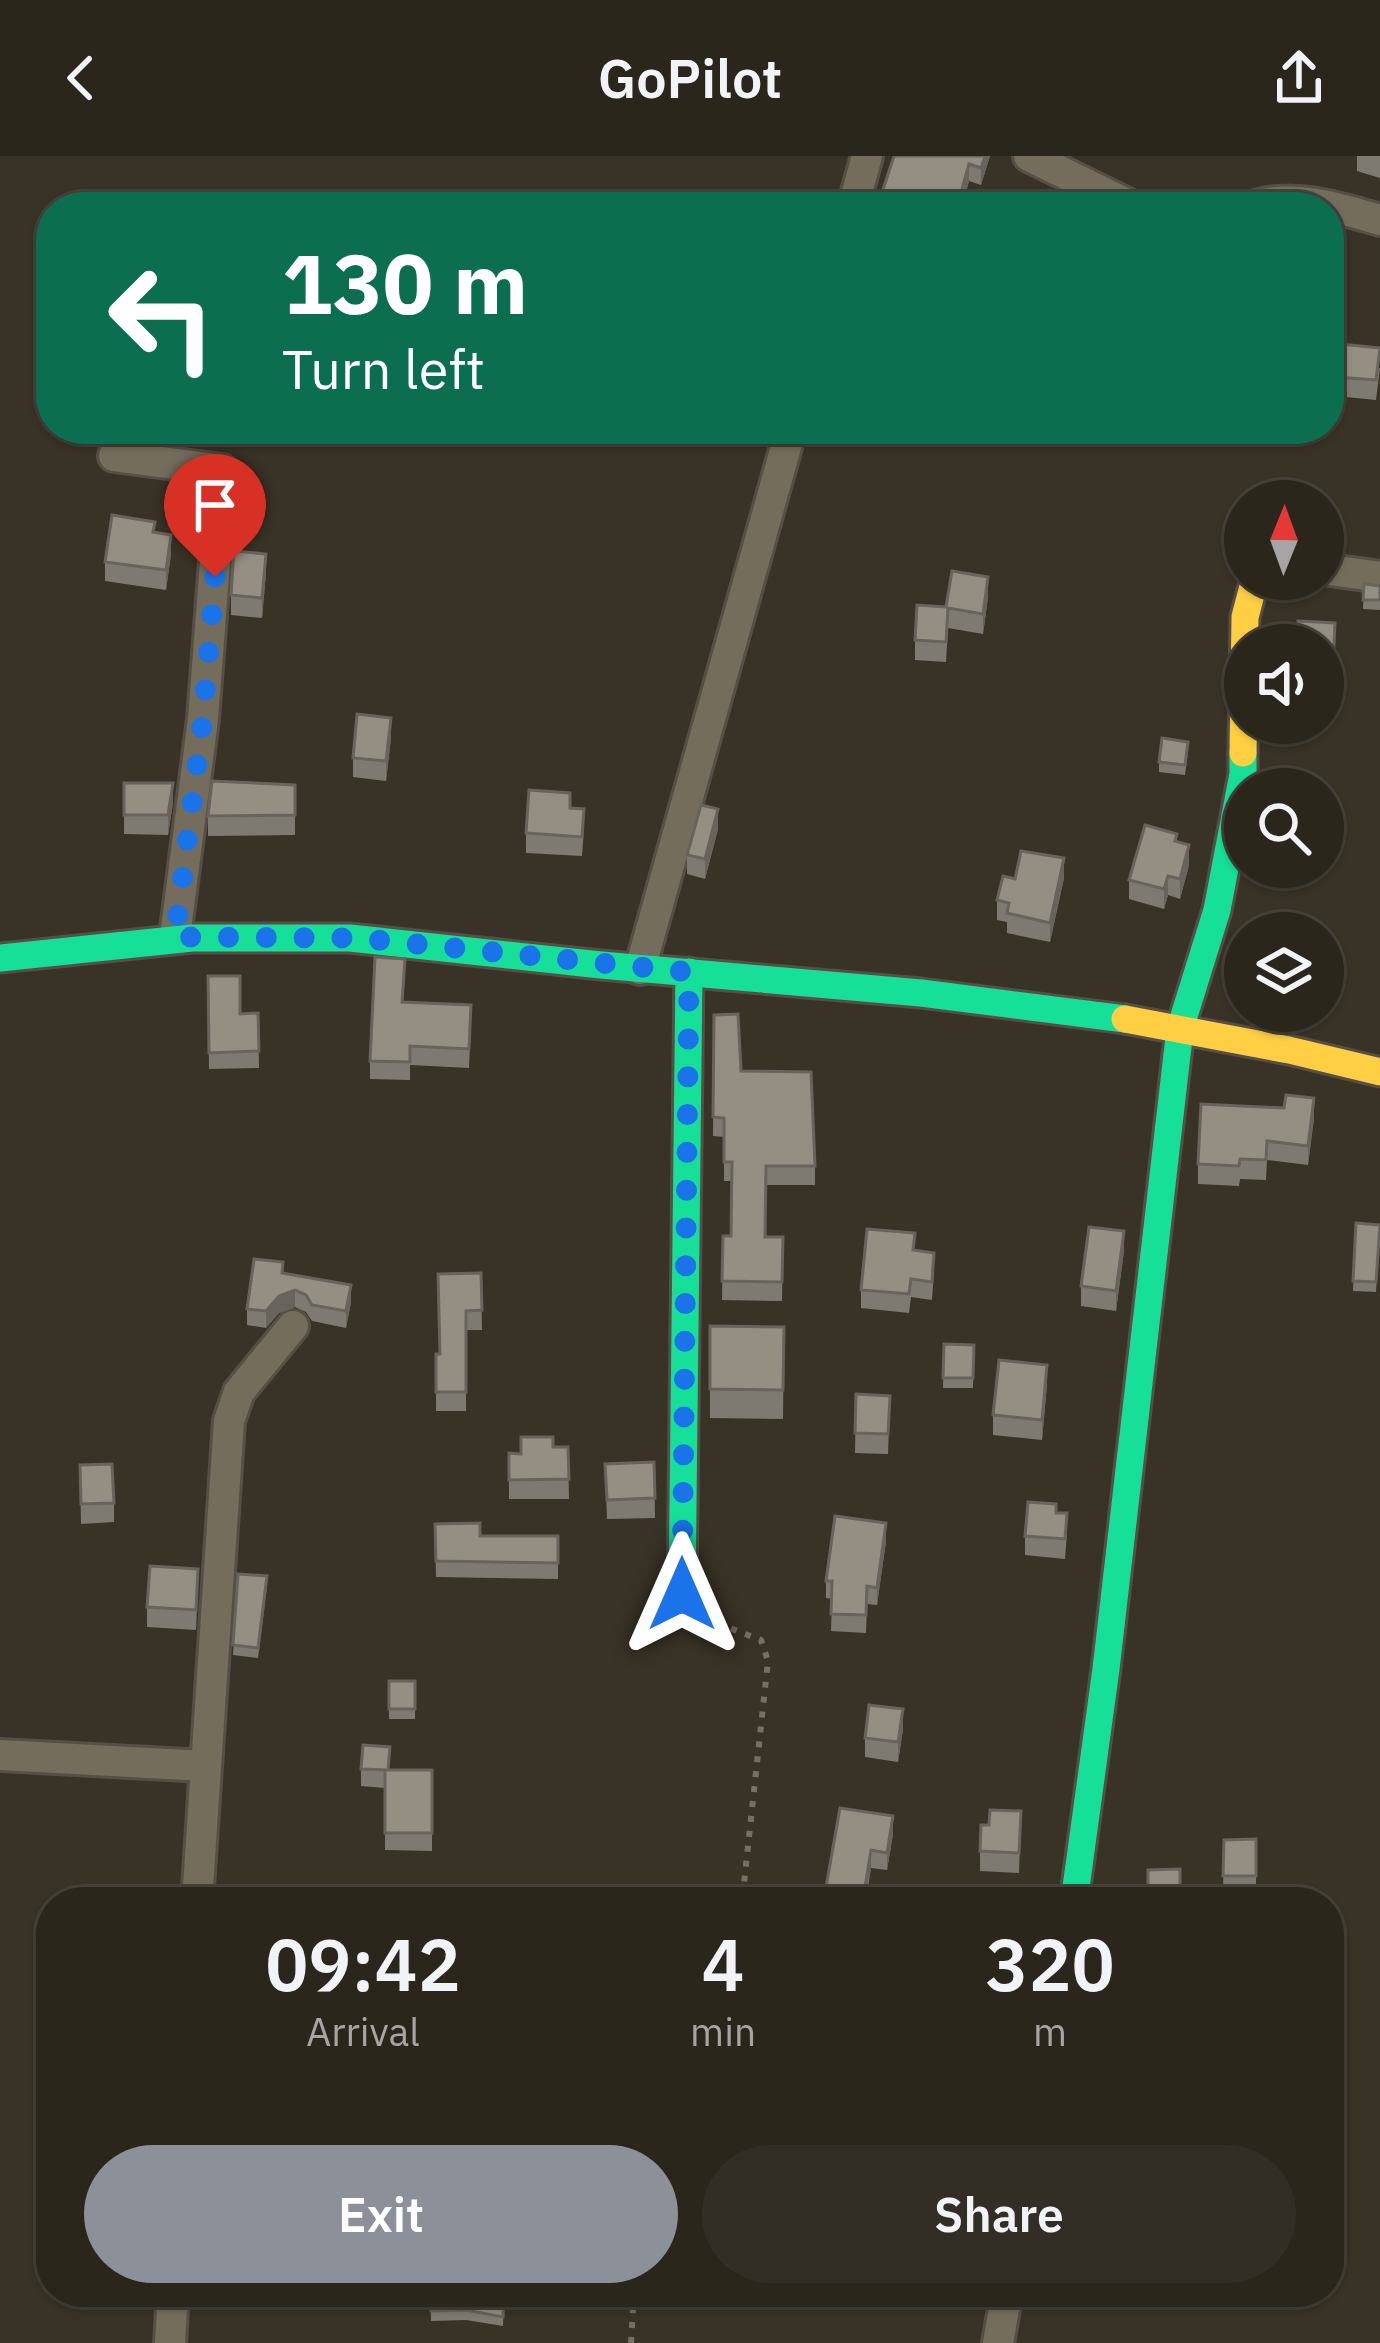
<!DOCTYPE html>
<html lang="en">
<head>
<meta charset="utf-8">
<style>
	body { margin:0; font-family:"IBM Plex Sans",sans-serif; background:#332e25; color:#f1f3f6; height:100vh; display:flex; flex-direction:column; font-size:45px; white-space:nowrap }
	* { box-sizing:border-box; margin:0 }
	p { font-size:39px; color:#a6a5a3 }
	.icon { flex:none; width:66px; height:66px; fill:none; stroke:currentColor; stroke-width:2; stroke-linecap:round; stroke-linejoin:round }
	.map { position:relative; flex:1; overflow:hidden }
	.drawer { position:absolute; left:36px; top:1731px; width:1308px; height:420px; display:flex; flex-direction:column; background:#2b261c; border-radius:48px; box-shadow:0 3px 9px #0004,0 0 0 3px #47433b }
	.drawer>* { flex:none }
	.hud { position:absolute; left:36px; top:36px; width:1308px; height:252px; border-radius:48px; box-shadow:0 3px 9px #0004,0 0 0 3px #47433b; background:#0b6e4f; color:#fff; overflow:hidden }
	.needle { width:78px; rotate:1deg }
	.tools { position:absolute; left:1224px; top:324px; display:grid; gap:24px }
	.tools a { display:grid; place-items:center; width:120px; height:120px; border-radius:50%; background:#2b261c; box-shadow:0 3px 9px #0004,0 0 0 3px #47433b; font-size:60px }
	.pin { position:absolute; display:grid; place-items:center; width:102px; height:102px; color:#fff; margin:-123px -51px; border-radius:50% 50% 50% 0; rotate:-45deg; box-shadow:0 0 12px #0007 }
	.pin .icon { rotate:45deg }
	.me { position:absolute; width:132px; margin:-66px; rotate:0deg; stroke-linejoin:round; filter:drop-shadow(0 0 9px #0008) }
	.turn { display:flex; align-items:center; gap:42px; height:252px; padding:0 48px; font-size:54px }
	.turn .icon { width:156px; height:156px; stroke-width:2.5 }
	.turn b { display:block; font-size:84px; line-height:102px }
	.eta { display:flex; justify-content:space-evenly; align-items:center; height:204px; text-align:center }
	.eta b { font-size:72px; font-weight:600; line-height:84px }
	.primary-button { display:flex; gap:24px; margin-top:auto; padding:24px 48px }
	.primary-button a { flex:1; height:138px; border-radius:72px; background:#8c9099; color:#fff; font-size:48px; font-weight:600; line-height:138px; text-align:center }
	.primary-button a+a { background:#332e25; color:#f1f3f6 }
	header { display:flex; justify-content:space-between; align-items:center; height:156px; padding:0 48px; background:#2b261c; font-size:54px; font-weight:600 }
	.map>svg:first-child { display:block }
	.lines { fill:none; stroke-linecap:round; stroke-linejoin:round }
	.street-casing { stroke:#564f46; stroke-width:36 }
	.fast-casing { stroke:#564f46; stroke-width:33 }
	.slow-casing { stroke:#564f46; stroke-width:33 }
	.path { stroke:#766f62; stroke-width:6; stroke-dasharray:6 9; stroke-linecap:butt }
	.street { stroke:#756d5c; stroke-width:30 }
	.fast { stroke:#16e098; stroke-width:27 }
	.slow { stroke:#ffcf43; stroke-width:27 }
	.wall { fill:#7f7a71 }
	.shaded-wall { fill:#68635c }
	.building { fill:#948e83; stroke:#68635c; stroke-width:3 }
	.route { stroke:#1a73e8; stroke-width:21; stroke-dasharray:0 37.8 }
</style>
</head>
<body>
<header><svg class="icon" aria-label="back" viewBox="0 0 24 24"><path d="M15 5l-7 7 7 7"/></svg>GoPilot<svg class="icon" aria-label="share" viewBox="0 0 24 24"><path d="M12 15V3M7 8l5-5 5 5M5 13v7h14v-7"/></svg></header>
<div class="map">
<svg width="1380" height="2187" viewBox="0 0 1380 2187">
	<rect width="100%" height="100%" fill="#393226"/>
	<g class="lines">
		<defs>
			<g id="street">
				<polyline points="1029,0 1133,51"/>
				<polyline points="853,51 867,0"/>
				<path d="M1252,51C1293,37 1339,52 1380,64"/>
				<polyline points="114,300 222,314 203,563 175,781"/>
				<polyline points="1323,413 1380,421"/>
				<polyline points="640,813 791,273"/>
				<polyline points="0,1599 205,1610"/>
				<polyline points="197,1746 229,1265 239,1236 293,1170"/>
				<polyline points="170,2187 173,2136"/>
				<polyline points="998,2187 1007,2136"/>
			</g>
			<g id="fast">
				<polyline points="0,802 192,782 350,782 601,809 921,837 1125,863"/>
				<polyline points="682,1438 689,816"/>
				<polyline points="1074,1746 1106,1513 1180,873 1217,754 1243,618 1243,597"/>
			</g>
			<g id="slow">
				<polyline points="1243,597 1245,461 1255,423"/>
				<polyline points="1125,863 1289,894 1380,916"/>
			</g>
		</defs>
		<use href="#street" class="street-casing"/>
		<use href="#fast" class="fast-casing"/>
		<use href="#slow" class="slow-casing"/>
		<g class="path">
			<polyline points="703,1462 761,1484 768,1505 742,1746"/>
			<polyline points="631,2187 634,2136"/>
		</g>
		<use href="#street" class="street"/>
		<use href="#fast" class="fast"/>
		<use href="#slow" class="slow"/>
	</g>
	<g class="wall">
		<polygon points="894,0 990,0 981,29 969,25 962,51 878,51"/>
		<polygon points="1357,0 1380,0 1380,22 1357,15"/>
		<polygon points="1380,212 1376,244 1336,240 1336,221"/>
		<polygon points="171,398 166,434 105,425 105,406"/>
		<polygon points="266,417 262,462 231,459 231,439"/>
		<polygon points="1364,428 1380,430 1380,454 1363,453"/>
		<polygon points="988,441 983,478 948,472 946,506 915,504 915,484 946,451"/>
		<polygon points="1335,467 1333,520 1323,520 1323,489"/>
		<polygon points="391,582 386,625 353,621 353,602"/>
		<polygon points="1188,596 1185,619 1159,616 1159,606"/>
		<polygon points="124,627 173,647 168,679 124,678"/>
		<polygon points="295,629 295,679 208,680 208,660"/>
		<polygon points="570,652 584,673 582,700 526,697 526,677"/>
		<polygon points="718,673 705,723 687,718 687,699"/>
		<polygon points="1177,686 1189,709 1180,743 1168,739 1164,753 1129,743 1129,724"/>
		<polygon points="1064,722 1050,786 1007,777 1007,766 997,764 997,744 1015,723"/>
		<polygon points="208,820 240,858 258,857 259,912 209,913"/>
		<polygon points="405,821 403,846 471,868 469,912 410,909 410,924 370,923 370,905"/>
		<polygon points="714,859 741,915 815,1010 815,1029 766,1029 765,1081 783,1081 782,1145 722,1144 723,1080 731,1080 732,1025 724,1025 724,981 713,980"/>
		<polygon points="1314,962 1308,1009 1267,1004 1266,1024 1240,1023 1239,1030 1198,1028 1198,1008"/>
		<polygon points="1356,1067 1380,1069 1376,1136 1353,1135"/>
		<polygon points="915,1095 934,1115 932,1144 911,1141 909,1157 861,1152 861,1134"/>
		<polygon points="1124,1095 1116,1155 1081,1150 1081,1130"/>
		<polygon points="283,1117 351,1146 346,1172 312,1165 306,1156 295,1151 279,1157 266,1172 247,1169 247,1153"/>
		<polygon points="481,1117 482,1174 466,1174 466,1255 436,1255 436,1198 439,1198"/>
		<polygon points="784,1171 783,1263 710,1262 710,1233"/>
		<polygon points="944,1188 974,1189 973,1232 943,1232"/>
		<polygon points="1047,1228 1042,1284 993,1279 993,1259"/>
		<polygon points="856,1238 890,1240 888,1298 855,1297"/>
		<polygon points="553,1291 568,1291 569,1343 509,1343 509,1297 521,1298"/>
		<polygon points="654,1306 655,1362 607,1363 605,1308"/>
		<polygon points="80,1309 114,1347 114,1366 81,1368"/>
		<polygon points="435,1368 480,1380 558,1380 558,1423 436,1421"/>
		<polygon points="1067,1377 1065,1403 1025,1399 1025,1380"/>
		<polygon points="886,1385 877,1449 867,1448 866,1477 831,1475 832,1443 826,1442 826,1425"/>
		<polygon points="238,1418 267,1430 258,1502 233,1499"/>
		<polygon points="198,1432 196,1474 147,1471 147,1451"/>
		<rect x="389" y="1525" width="26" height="38"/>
		<polygon points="903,1573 898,1606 865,1601 865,1582"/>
		<polygon points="361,1613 432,1614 432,1695 385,1694 385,1632 361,1630"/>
		<polygon points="1021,1655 1019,1717 980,1715 980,1695 989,1669"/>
		<polygon points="893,1678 887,1714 871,1712 866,1746 826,1746 826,1731"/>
		<polygon points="1256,1683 1256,1740 1223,1740 1224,1684"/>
		<polygon points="430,2136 504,2136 503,2170 466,2164 431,2165"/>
	</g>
	<g class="shaded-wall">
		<polygon points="985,0 990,0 981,29 981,12"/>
		<polygon points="969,8 969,25 962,51 957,51"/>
		<polygon points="171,379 171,398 166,434 166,414"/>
		<polygon points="266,398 266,417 262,462 262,442"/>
		<polygon points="988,421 988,441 983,478 983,458"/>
		<polygon points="391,562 391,582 386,625 386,605"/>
		<polygon points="173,627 173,647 168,679 168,659"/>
		<polygon points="718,653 718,673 705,723 705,703"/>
		<polygon points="1189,689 1189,709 1180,743 1180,723"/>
		<polygon points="1064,702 1064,722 1050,786 1050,767"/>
		<polygon points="1168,720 1168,739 1164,753 1164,733"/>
		<polygon points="1314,942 1314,962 1308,1009 1308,990"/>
		<polygon points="1124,1075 1124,1095 1116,1155 1116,1135"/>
		<polygon points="351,1129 351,1146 346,1172 346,1155"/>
		<polygon points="295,1134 295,1151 279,1157 266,1172 266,1155 279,1140"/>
		<polygon points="1047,1209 1047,1228 1042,1284 1042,1264"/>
		<polygon points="886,1367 886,1385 877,1449 877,1432"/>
		<polygon points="903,1553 903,1573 898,1606 898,1586"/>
		<polygon points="893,1660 893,1678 887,1714 887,1697"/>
		<polygon points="871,1694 871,1712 864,1746 864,1737"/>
	</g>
	<g class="building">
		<polygon points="894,0 985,0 981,12 969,8 957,51 883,51 878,49"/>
		<polygon points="1340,188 1380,192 1376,224 1336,221"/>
		<polygon points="112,359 155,366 153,376 171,379 166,414 105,406"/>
		<polygon points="234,395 266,398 262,442 231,439"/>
		<polygon points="952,415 988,421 983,458 948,452 946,486 915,484 917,449 946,451"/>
		<polygon points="1364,428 1380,430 1380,444 1363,444"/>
		<polygon points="1298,465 1335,467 1333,510 1323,510 1323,489 1296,489"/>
		<polygon points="357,558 391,562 386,605 353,602"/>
		<polygon points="1162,582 1188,586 1185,609 1159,606"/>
		<polygon points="212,625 295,629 295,659 208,660"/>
		<polygon points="124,627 173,627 168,659 124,659"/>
		<polygon points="529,634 570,637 570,652 584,653 582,681 526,677"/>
		<polygon points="701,649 718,653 705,703 687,699"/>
		<polygon points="1145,669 1177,678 1175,685 1189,689 1180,723 1168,720 1164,733 1129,724"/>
		<polygon points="1021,695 1064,702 1050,767 1007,757 1009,747 997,744 1003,720 1015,723"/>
		<polygon points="375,801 405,803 402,846 471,849 469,893 410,890 410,906 370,905"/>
		<polygon points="208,820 240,820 240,858 258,857 259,895 209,897"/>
		<polygon points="738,858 741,915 811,916 815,1010 766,1010 765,1081 783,1081 782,1126 722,1125 723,1080 731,1080 732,1006 724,1006 724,962 713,961 714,859"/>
		<polygon points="1286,939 1314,942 1308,990 1267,985 1266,1004 1240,1003 1239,1010 1198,1008 1201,948 1284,952"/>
		<polygon points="1356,1067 1380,1069 1376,1126 1353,1125"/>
		<polygon points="1089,1071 1124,1075 1116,1135 1081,1130"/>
		<polygon points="867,1073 915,1077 913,1094 934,1097 932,1126 911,1123 909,1138 861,1134"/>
		<polygon points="254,1103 283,1106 282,1117 351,1129 346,1155 312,1149 306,1139 295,1134 279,1140 266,1155 247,1153"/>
		<polygon points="481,1117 482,1154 466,1155 466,1236 436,1236 436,1198 440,1198 438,1118"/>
		<polygon points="710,1170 784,1171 783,1234 710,1233"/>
		<polygon points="944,1188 974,1189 973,1222 943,1222"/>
		<polygon points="999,1204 1047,1209 1042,1264 993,1259"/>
		<polygon points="856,1238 890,1240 888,1278 855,1277"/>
		<polygon points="521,1281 553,1281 553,1291 568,1291 569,1323 509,1324 509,1297 521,1298"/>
		<polygon points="654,1306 655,1342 607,1344 605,1308"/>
		<polygon points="112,1308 114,1347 81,1348 80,1309"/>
		<polygon points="1028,1346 1056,1348 1056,1357 1067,1357 1065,1383 1025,1380"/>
		<polygon points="835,1360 886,1367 877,1432 867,1430 866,1459 831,1458 832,1425 826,1425"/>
		<polygon points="480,1367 480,1380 558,1380 558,1407 436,1405 435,1368"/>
		<polygon points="150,1410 198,1413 196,1454 147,1451"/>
		<polygon points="238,1418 267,1420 258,1492 233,1489"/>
		<rect x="389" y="1525" width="26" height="28"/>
		<polygon points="869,1549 903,1553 898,1586 865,1582"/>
		<polygon points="363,1589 390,1591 388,1614 432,1614 432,1677 385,1677 385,1614 361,1613"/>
		<polygon points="840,1652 893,1660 887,1697 871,1694 864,1737 826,1731"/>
		<polygon points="990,1654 1021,1655 1019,1697 980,1695 981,1669 989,1669"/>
		<polygon points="1256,1683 1256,1720 1223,1720 1224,1684"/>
		<polygon points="1180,1713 1180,1745 1148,1745 1148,1714"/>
		<polygon points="431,2136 504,2136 503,2161 466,2154 431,2155"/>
	</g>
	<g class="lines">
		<polyline class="route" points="215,421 203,563 175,781 358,782 689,816 682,1438"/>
	</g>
</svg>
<div class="tools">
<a><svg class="needle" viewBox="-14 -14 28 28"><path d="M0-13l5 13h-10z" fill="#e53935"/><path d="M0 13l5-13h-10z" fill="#a6a5a3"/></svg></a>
<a><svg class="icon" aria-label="sound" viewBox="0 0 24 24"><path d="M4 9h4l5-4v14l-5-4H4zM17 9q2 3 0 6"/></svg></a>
<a><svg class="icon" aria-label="search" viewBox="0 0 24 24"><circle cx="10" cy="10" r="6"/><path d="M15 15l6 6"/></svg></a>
<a><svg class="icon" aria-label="layers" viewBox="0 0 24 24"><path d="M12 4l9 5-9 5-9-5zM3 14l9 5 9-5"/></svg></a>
</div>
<div class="pin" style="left:215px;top:421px;background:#d93025"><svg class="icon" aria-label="arrive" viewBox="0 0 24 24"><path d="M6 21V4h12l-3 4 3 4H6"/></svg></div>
<svg class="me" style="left:682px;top:1438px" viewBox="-20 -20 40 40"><path d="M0-17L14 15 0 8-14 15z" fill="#1a73e8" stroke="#fff" stroke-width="4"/></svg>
<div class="hud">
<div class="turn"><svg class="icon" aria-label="left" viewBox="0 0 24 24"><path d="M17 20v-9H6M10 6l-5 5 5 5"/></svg><div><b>130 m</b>Turn left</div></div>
</div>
<section class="drawer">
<div class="eta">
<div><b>09:42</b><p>Arrival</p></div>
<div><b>4</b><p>min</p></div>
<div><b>320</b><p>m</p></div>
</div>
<div class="primary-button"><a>Exit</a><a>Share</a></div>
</section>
</div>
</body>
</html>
